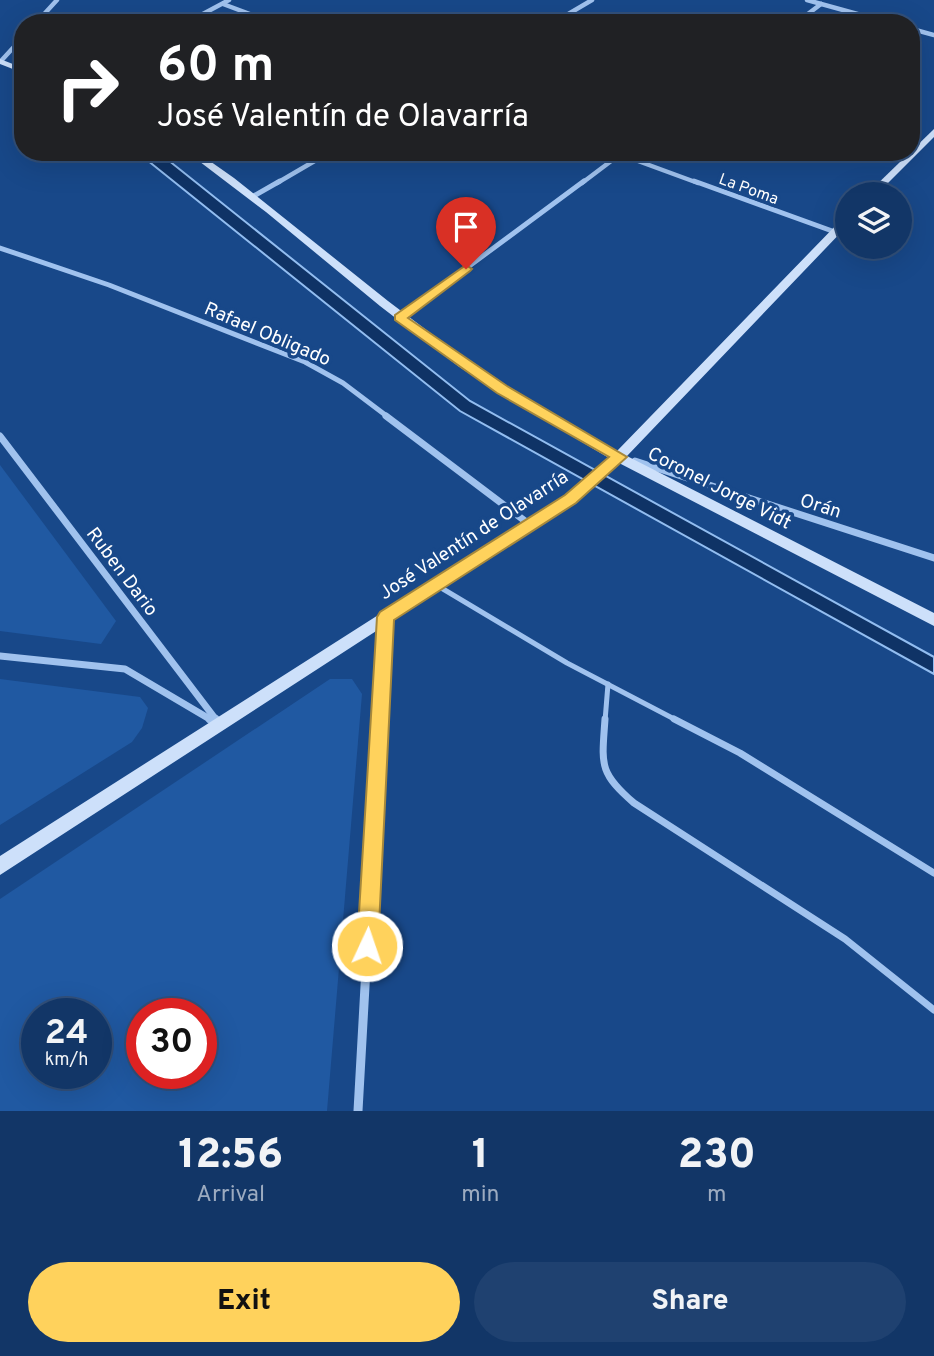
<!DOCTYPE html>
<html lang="en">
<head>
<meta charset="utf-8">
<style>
	body { margin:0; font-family:Overpass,sans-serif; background:#1f4170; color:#f1f3f6; height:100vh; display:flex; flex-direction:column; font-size:26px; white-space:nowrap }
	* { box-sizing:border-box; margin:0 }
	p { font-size:23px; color:#9cabc0 }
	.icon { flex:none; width:38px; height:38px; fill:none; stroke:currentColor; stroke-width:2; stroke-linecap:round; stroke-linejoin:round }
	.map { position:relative; height:1111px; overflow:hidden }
	.drawer { display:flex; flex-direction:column; background:#123667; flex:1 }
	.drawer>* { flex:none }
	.banner { position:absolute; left:14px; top:14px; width:906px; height:147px; border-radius:28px; box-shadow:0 7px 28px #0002,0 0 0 2px #31507b; background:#202124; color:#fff; overflow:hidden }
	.fabs { position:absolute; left:835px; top:182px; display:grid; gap:14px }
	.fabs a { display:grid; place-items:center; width:77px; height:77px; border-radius:50%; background:#123667; box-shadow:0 7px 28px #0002,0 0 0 2px #31507b; font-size:35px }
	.speed { position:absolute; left:21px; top:998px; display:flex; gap:14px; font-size:35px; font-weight:700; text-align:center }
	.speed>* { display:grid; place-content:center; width:91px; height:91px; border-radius:50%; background:#123667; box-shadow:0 7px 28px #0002,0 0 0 2px #31507b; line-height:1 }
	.speed small { font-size:18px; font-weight:400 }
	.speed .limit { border:10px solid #d22; background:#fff; color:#111 }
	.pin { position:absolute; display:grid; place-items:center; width:60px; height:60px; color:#fff; margin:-72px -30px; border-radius:50% 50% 50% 0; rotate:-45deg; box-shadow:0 0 7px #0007 }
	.pin .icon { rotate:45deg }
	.me { position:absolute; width:77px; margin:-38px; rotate:3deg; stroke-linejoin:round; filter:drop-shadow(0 0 5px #0008) }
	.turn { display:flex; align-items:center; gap:24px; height:147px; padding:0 28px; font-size:32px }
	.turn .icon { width:91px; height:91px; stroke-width:2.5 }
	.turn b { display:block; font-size:49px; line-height:60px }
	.eta { display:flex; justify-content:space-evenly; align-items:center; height:119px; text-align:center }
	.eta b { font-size:42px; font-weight:800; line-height:49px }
	.button { display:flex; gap:14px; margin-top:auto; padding:14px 28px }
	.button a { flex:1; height:80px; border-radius:42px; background:#ffd25c; color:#111; font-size:28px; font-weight:800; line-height:80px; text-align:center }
	.button a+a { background:#1f4170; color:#f1f3f6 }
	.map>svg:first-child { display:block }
	.green { fill:#2059a2; fill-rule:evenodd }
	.water { fill:#0f3366; stroke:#92bdf0; stroke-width:2 }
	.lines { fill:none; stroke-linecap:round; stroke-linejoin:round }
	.lane-far1 { stroke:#a0c2ee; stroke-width:5 }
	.lane { stroke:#a0c2ee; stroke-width:7 }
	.street-far3 { stroke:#a0c2ee; stroke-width:4.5 }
	.street-far2 { stroke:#a0c2ee; stroke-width:5 }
	.street-far1 { stroke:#a0c2ee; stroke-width:7 }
	.street { stroke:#a0c2ee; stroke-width:9 }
	.secondary { fill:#cde0fa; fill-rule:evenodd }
	.route { fill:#ffd25c; stroke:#a6883c; stroke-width:2 }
	.labels { text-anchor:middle; stroke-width:7; stroke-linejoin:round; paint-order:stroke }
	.far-street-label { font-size:16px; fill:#fff; stroke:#184889 }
	.street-label { font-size:19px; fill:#fff; stroke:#184889 }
</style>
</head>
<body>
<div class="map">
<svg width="934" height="1111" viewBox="0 0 934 1111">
	<rect width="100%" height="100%" fill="#184889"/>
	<g class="green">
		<polygon points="0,465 116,621 101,644 0,631"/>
		<polygon points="0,679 140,697 148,708 142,728 132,742 0,825"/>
		<path d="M330,679H352L362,694L327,1111H0V899ZM37,1013H96V1073H37ZM142,1013H201V1073H142Z"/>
	</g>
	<polygon class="water" points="137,152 157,152 168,160 470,401 934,657 934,674 460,411"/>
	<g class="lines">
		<g class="lane-far1">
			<polyline points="438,586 567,663 678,721"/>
			<polyline points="605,721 608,684"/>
		</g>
		<g class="lane">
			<path d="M605,719C602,764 598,772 634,803L845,939L934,1010"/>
			<polyline points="674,719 740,753 934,873"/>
		</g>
		<g class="street-far3">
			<polyline points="807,0 890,23"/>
			<polyline points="223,4 274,23"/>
			<polyline points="36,23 57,0"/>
			<polyline points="186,23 229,0"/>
			<polyline points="553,23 592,0"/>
			<polyline points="796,23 821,4"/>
			<polyline points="912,29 934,35"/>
			<polyline points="1,61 23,37"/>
			<polyline points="619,154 698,183"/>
			<polyline points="277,183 330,152"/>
			<polyline points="582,183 623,152"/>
		</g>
		<g class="street-far2">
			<polyline points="694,181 835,232"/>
			<polyline points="252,197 280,181"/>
			<polyline points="0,248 109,285 305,362 343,383 388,417"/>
			<polyline points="399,318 584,181"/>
		</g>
		<g class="street-far1">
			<polyline points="386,416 529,524"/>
			<polyline points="0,436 217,721"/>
			<polyline points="635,461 934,558"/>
			<polyline points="0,656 125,669 213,721"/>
			<polyline points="379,721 385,619"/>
		</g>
		<g class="street">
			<polyline points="210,719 217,723"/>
			<polyline points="215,719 220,725"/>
			<polyline points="358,1111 380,719"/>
		</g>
		<g class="secondary">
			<polygon points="0,59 23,68 23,73 0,64"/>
			<polygon points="934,129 934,137 877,194 867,194"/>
			<polygon points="187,152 197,152 234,178 388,301 466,360 507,387 617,451 843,218 847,217 847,226 627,456 934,613 934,626 619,463 575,502 0,875 0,856 565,496 609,458 499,393 458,366 380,306 266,212"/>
		</g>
	</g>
	<polygon class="route" points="466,265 472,269 470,271 408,318 507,386 627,457 576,503 394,620 378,946 375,954 367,957 360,954 357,946 377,617 380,612 565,495 609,457 497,393 395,320 395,315"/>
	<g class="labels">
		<g class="far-street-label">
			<text transform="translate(749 188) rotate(20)" y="6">La Poma</text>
		</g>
		<g class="street-label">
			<text transform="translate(268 333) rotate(23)" y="7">Rafael Obligado</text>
			<text transform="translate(720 487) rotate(27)" y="7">Coronel Jorge Vidt</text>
			<text transform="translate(821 505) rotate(18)" y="7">Orán</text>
			<text transform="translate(473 534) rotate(-33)" y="7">José Valentín de Olavarría</text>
			<text transform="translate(123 571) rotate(53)" y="7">Ruben Dario</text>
		</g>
	</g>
</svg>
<div class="fabs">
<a><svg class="icon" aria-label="layers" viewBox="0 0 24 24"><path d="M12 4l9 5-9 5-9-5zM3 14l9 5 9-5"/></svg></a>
</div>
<div class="speed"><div>24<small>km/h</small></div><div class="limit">30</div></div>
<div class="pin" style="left:466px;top:269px;background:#d93025"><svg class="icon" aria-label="arrive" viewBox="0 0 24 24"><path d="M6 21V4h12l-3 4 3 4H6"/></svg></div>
<svg class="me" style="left:367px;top:946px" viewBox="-20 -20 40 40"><circle r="17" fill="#ffd25c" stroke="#fff" stroke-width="3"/><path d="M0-11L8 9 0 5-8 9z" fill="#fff"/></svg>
<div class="banner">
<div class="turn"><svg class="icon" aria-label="right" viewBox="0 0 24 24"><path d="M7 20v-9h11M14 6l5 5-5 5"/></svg><div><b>60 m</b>José Valentín de Olavarría</div></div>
</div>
</div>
<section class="drawer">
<div class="eta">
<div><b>12:56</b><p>Arrival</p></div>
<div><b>1</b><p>min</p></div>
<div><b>230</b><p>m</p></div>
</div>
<div class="button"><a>Exit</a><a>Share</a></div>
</section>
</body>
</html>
